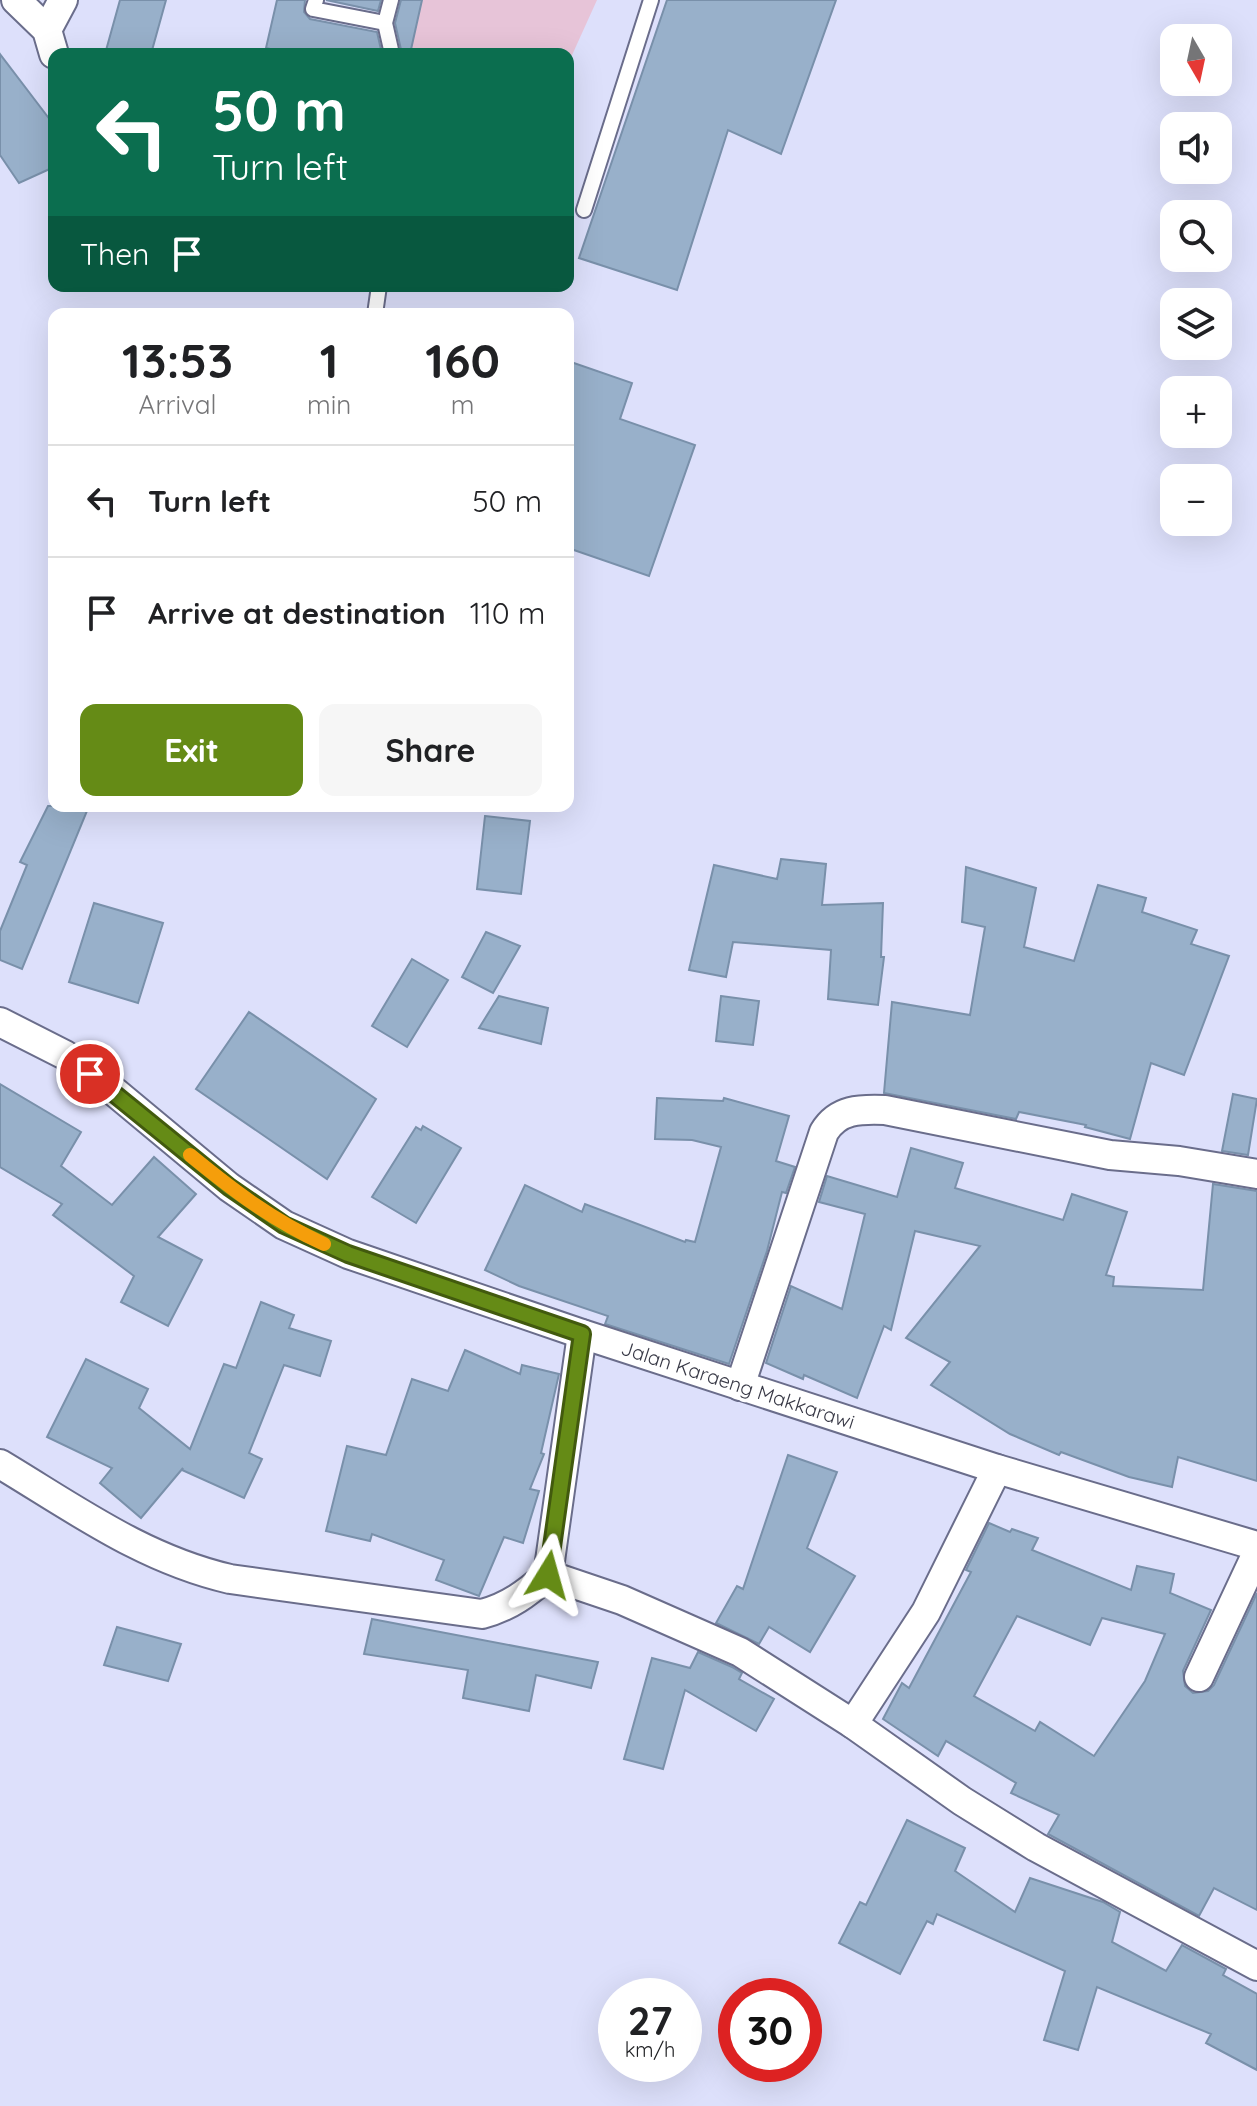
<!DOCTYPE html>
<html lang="en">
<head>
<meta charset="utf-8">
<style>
	body { margin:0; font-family:Quicksand,sans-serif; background:#f6f6f6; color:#202124; height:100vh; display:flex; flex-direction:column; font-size:30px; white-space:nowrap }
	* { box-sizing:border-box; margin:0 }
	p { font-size:26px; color:#757577 }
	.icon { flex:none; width:44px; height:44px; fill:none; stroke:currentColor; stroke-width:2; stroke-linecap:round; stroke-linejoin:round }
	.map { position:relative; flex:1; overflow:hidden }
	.drawer { position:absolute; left:48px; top:308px; width:526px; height:504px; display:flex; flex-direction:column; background:#fff; border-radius:16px; box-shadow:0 8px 32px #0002 }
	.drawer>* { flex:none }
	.top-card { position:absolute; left:48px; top:48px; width:526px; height:244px; border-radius:16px; box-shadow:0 8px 32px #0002; background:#0b6e4f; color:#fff; overflow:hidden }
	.needle { width:52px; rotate:171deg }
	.controls { position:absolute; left:1160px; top:24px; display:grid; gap:16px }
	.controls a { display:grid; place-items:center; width:72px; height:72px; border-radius:16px; background:#fff; box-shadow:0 8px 32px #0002; font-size:40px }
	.speed { position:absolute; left:598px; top:1978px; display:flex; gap:16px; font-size:40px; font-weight:700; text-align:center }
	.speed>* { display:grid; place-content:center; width:104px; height:104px; border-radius:50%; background:#fff; box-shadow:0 8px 32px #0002; line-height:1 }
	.speed small { font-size:20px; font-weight:400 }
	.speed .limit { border:12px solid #d22; background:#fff; color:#111 }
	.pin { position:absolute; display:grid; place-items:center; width:68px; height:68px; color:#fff; margin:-34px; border:4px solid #fff; border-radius:50%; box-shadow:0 2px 8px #0007 }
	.me { position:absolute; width:88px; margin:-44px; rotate:8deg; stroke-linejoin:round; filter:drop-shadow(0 0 6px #0008) }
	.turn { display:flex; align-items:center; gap:28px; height:168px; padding:0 32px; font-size:36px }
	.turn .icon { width:104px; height:104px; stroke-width:2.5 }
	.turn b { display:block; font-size:56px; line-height:68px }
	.then { display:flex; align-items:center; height:76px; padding:0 32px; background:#0003; gap:16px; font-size:30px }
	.eta { display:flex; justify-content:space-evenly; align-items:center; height:136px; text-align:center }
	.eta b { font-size:48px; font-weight:800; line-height:56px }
	.primary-button { display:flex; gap:16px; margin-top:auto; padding:16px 32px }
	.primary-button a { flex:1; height:92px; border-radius:16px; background:#658b16; color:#fff; font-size:32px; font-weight:800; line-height:92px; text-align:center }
	.primary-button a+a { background:#f6f6f6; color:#202124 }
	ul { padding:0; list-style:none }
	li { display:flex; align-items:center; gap:24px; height:112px; padding:0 32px; border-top:2px solid #e0e0e0 }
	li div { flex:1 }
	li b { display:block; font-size:30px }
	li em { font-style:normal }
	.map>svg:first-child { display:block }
	.green { fill:#e7c4d8 }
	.building { fill:#98b0ca; stroke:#7990aa; stroke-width:2; fill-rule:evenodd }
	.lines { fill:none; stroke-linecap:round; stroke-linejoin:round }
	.service-casing { stroke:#6a6d8b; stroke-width:18 }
	.minor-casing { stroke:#6a6d8b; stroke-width:32 }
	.service { stroke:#fff; stroke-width:14 }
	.minor { stroke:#fff; stroke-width:28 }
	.route-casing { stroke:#425a0e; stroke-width:20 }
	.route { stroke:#658b16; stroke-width:14 }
	.slow { stroke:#f59e0b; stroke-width:14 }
	.labels { text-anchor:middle; stroke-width:7; stroke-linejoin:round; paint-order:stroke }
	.street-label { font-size:20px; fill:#383946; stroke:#fff }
</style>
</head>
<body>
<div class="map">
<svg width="1257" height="2106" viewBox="0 0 1257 2106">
	<rect width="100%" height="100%" fill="#dde0fb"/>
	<polygon class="green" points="422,0 597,0 568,64 568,54 410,54"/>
	<g class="building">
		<polygon points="120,0 166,0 151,54 105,54"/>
		<polygon points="277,0 305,0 304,12 310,19 377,32 382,54 291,54 266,48"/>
		<polygon points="326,0 381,0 378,11"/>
		<polygon points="401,0 422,0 410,54 402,54 395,23"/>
		<polygon points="667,0 836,0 781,154 728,130 677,290 579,258"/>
		<polygon points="0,54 54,125 54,167 19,183 0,155"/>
		<polygon points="568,361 632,383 620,419 695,445 649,576 568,548"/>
		<polygon points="48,806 89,806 22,969 0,960 0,931 27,865 20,862"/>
		<polygon points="485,816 530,821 521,894 477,889"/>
		<polygon points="781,859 826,864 822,905 883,903 881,957 884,957 878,1005 828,999 831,950 733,942 726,977 689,970 714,865 777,879"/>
		<polygon points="966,867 1036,888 1024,947 1074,961 1098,885 1146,898 1142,912 1197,930 1191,944 1229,956 1184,1075 1151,1063 1130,1139 1085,1127 1086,1125 1019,1112 1016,1119 884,1093 892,1002 970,1015 985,927 962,922"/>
		<polygon points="94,903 163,923 138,1003 69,982"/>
		<polygon points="486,932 520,946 493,993 462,977"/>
		<polygon points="412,959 448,980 407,1047 372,1026"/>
		<polygon points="499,996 548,1008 541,1044 479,1028"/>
		<polygon points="721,996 759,1001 753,1045 716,1041"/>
		<polygon points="249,1012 376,1099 327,1179 196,1089"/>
		<polygon points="0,1084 81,1132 61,1166 112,1205 154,1157 196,1194 158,1237 202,1260 168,1326 121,1302 134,1276 53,1215 62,1204 0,1167"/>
		<polygon points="1233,1094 1257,1099 1248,1155 1222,1151"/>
		<polygon points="657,1098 723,1101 724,1098 789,1116 776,1161 795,1167 786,1193 782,1192 767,1251 729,1364 605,1324 608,1316 519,1286 485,1270 525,1185 582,1212 585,1204 685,1242 686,1240 695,1242 721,1147 692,1140 655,1139"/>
		<polygon points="423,1126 461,1148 416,1223 372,1197 416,1127 421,1130"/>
		<polygon points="911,1148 963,1163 955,1188 1063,1220 1072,1194 1127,1212 1106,1275 1114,1277 1113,1286 1203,1290 1213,1184 1257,1191 1257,1481 1178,1457 1172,1487 1129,1477 1061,1452 1059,1455 1010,1434 931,1385 950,1362 906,1338 980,1246 915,1231 891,1330 884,1326 857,1398 804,1375 803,1379 766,1363 791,1286 842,1309 865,1214 819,1202 827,1176 897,1197"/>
		<polygon points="261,1302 294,1315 289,1328 331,1341 320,1376 284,1365 249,1453 262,1459 244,1498 182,1470 183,1468 141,1518 100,1483 112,1468 47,1437 86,1359 148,1389 139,1408 190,1449 224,1364 236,1368"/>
		<polygon points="465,1350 520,1374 522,1365 559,1374 541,1453 544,1454 530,1489 539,1491 523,1543 504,1537 479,1596 436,1580 444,1560 372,1534 370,1541 326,1531 347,1446 386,1455 412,1379 448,1391"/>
		<polygon points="788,1455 837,1472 807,1548 855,1576 810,1652 769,1627 759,1644 716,1623 737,1586 743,1589"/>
		<path d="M989,1523L1010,1532L1012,1529L1038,1538L1032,1550L1131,1590L1137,1566L1174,1574L1170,1593L1211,1610L1183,1671L1185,1686L1193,1693L1208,1691L1214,1685L1257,1593V1910L1214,1888L1199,1916L1048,1834L1059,1815L1011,1793L1016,1783L946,1741L938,1756L883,1719L902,1683L909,1688L971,1572L966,1570ZM1017,1616L1090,1645L1102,1618L1165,1634L1145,1681L1094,1756L1040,1722L1035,1731L974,1696Z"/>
		<polygon points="372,1619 598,1662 591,1688 536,1675 529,1711 463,1698 468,1670 364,1654"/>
		<polygon points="117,1627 181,1644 168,1681 104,1665"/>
		<polygon points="698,1652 732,1667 742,1673 739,1679 774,1699 756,1731 685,1690 663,1769 624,1759 652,1658 690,1668"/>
		<polygon points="907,1820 965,1848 955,1871 1015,1912 1030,1878 1103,1902 1120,1912 1112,1942 1166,1971 1182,1945 1226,1969 1223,1975 1257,1994 1257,2070 1206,2043 1211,2034 1097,1987 1078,2050 1044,2040 1065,1971 937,1914 933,1924 927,1921 900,1974 839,1943 860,1902 866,1905"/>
	</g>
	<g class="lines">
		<defs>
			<g id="service">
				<polyline points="316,0 313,9 385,23"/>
				<polyline points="391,0 385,23 392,54"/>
				<polyline points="584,210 651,0"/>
				<polyline points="375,314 379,286"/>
			</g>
			<g id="minor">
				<polyline points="16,0 47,30 54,54"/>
				<polyline points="47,30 63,0"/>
				<polyline points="0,1022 65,1055 116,1093 229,1187 284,1225 348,1254 582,1334 997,1469 1257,1546"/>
				<polyline points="582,1334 548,1575 622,1600 740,1652 853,1724"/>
				<path d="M740,1386L824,1132C838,1109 860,1109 885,1110L1110,1155L1179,1161L1257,1174"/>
				<path d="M0,1464C75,1509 143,1559 230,1579L482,1614C509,1607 527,1593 548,1575"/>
				<polyline points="997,1469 926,1612 853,1724 962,1801 1036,1847 1257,1966"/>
				<polyline points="1199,1677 1257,1553"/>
			</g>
		</defs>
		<use href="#service" class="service-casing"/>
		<use href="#minor" class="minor-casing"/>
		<use href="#service" class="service"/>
		<use href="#minor" class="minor"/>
	</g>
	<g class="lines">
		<defs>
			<polyline id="route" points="90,1074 229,1187 284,1225 348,1254 582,1334 548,1575"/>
		</defs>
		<use href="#route" class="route-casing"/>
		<use href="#route" class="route"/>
		<path class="slow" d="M190,1155C234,1191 272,1220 324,1244"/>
	</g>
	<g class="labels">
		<g class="street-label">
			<text transform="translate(738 1385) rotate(18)" y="7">Jalan Karaeng Makkarawi</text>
		</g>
	</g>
</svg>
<div class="controls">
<a><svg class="needle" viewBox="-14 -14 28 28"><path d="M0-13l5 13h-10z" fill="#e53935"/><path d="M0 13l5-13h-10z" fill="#757577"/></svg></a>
<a><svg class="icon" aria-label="sound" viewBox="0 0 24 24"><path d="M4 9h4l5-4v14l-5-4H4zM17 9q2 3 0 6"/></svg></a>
<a><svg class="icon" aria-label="search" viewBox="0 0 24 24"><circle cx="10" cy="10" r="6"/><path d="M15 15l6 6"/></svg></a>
<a><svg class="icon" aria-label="layers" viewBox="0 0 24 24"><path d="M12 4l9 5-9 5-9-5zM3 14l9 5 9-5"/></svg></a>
<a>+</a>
<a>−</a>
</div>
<div class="speed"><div>27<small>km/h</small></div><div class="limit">30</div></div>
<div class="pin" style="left:90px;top:1074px;background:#d93025"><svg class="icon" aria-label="arrive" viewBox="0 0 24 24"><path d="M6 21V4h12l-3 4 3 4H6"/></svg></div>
<svg class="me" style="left:548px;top:1575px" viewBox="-20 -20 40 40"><path d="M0-17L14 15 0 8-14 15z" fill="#658b16" stroke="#fff" stroke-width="4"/></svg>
<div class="top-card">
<div class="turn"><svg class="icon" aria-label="left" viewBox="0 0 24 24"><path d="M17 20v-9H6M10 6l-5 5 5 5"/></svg><div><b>50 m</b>Turn left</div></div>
<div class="then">Then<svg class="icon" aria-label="arrive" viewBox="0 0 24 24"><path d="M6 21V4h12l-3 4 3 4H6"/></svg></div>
</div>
<section class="drawer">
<div class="eta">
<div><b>13:53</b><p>Arrival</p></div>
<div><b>1</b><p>min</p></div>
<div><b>160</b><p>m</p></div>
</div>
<ul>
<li><svg class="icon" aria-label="left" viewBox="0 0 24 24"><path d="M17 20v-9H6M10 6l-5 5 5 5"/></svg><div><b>Turn left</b></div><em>50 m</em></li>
<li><svg class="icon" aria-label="arrive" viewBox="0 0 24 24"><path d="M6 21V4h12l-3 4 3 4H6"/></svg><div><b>Arrive at destination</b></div><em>110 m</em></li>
</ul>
<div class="primary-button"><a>Exit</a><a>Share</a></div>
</section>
</div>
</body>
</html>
